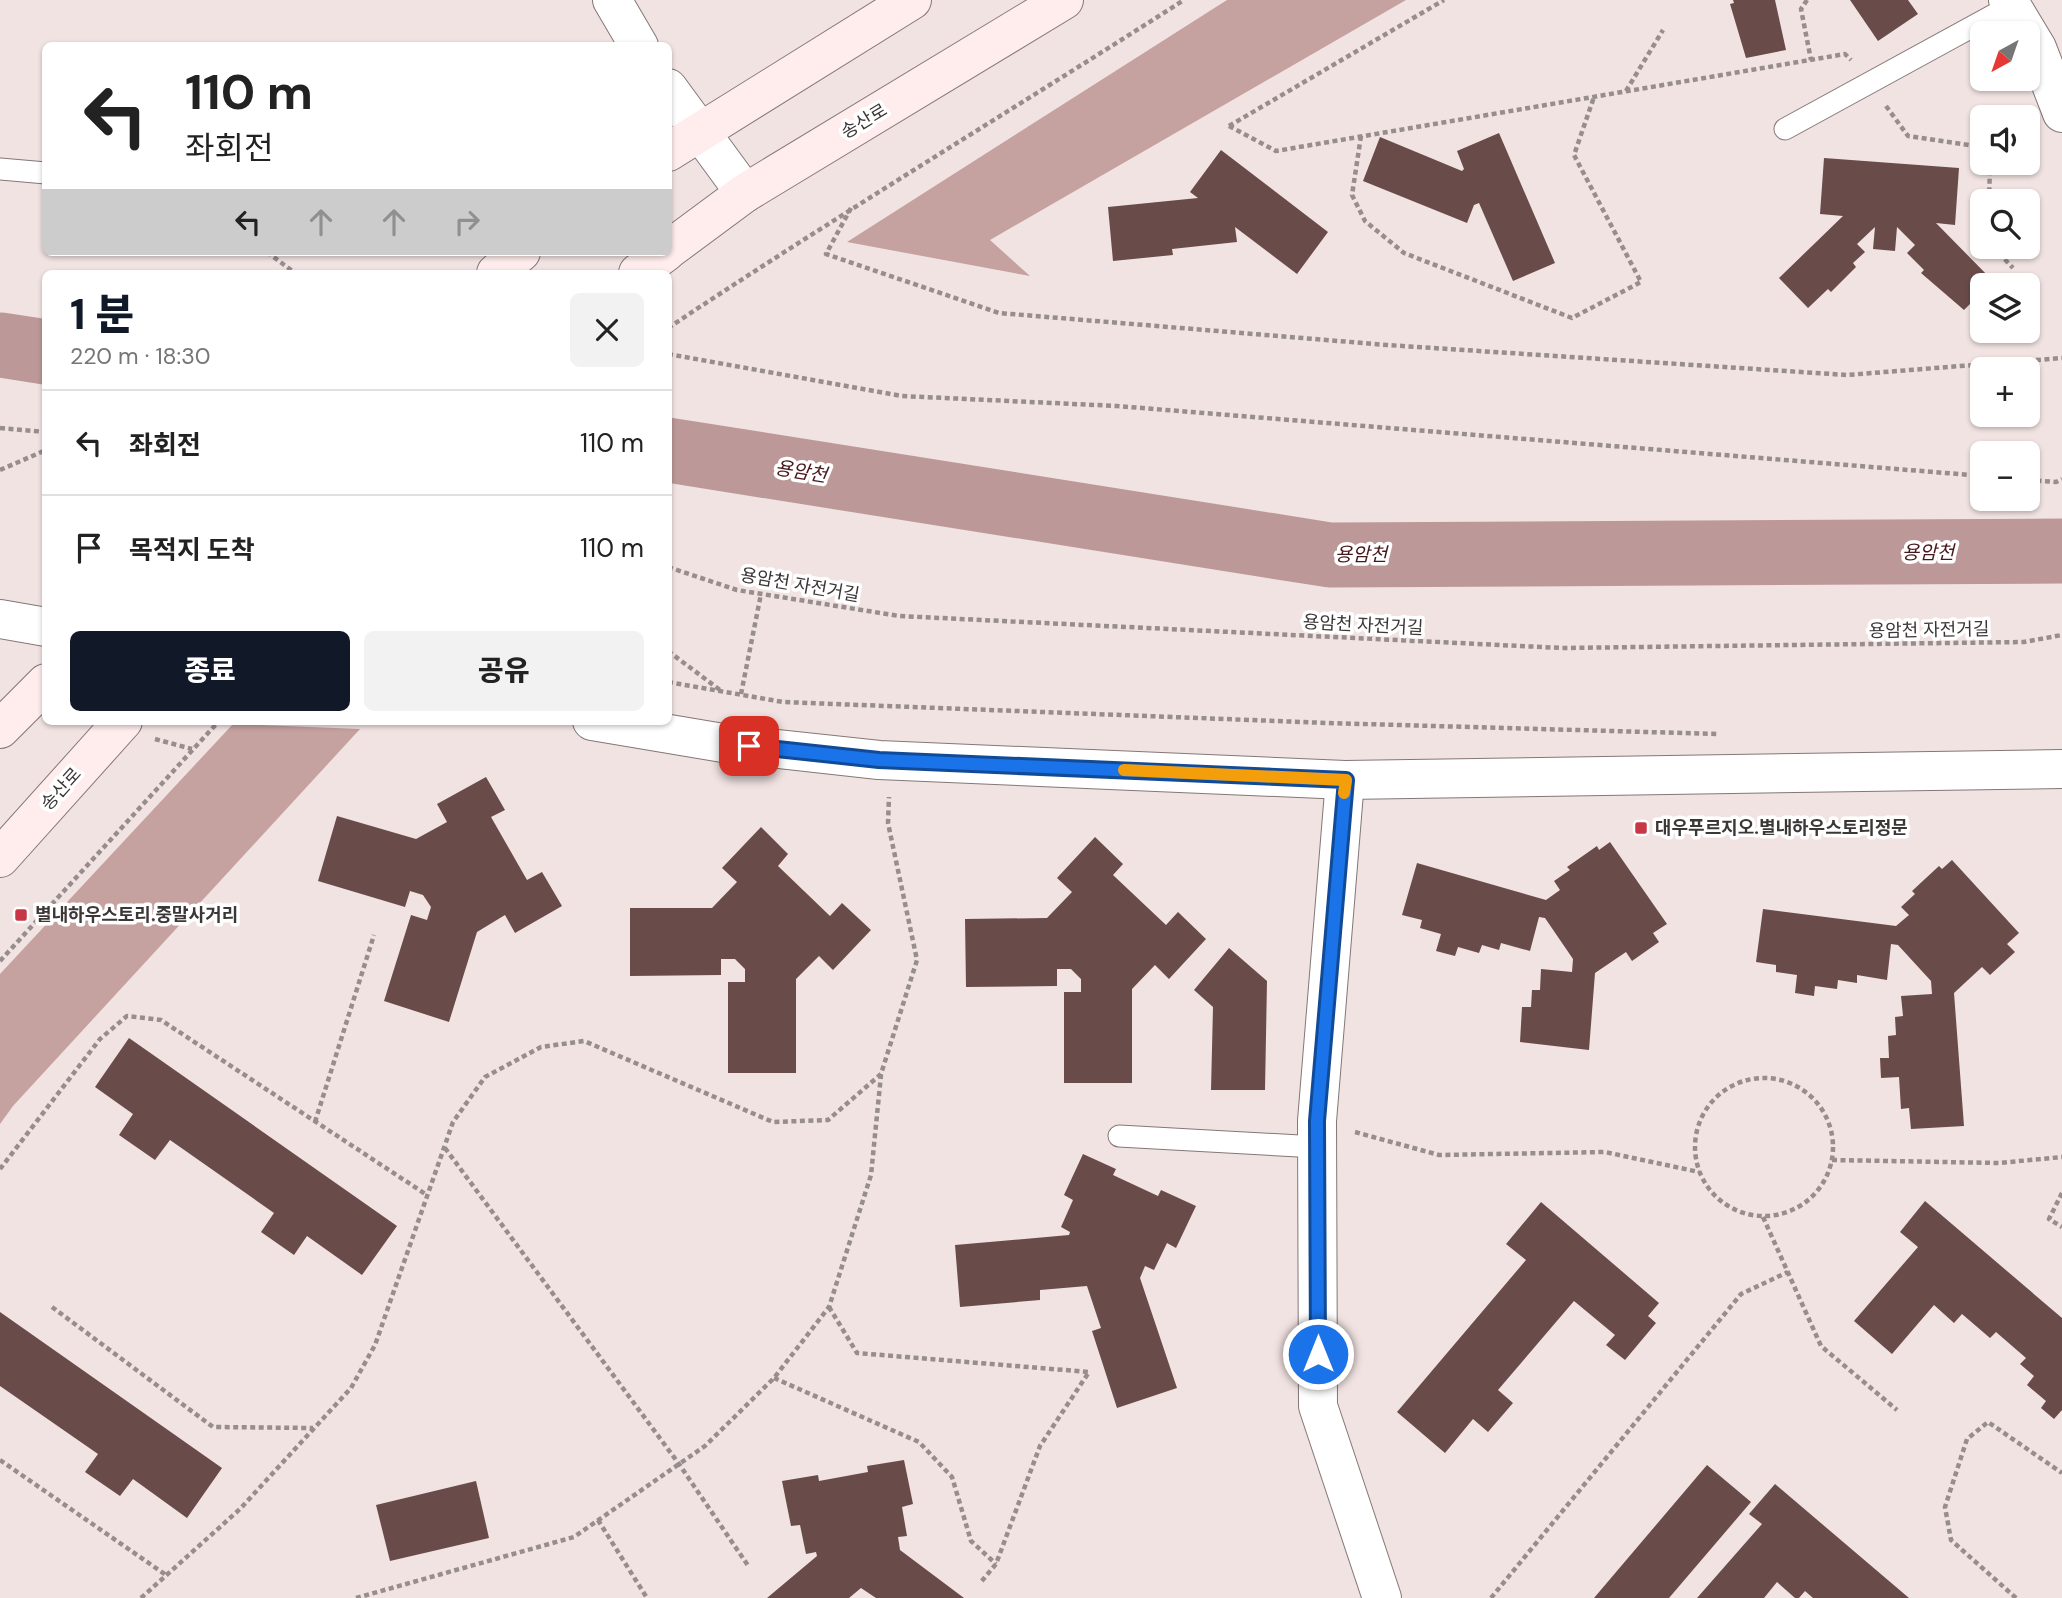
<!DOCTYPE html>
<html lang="ko">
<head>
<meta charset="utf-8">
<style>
	body { margin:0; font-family:"DM Sans","Noto Sans KR",sans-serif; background:#f2f2f2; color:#222; height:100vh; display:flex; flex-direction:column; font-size:26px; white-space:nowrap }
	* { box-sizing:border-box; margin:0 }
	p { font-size:23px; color:#767676 }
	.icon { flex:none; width:38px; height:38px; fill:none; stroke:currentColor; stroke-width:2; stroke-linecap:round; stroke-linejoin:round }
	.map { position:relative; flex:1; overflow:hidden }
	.details { position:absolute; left:42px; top:270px; width:630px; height:455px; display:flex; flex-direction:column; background:#fff; border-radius:10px; box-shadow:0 2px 5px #0004 }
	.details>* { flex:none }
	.guide { position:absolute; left:42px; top:42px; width:630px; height:214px; border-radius:10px; box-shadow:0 2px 5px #0004; background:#fff; color:#222; overflow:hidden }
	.needle { width:46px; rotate:220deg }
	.buttons { position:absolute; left:1970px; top:21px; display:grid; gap:14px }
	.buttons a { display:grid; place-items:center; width:70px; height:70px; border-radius:10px; background:#fff; box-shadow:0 2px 5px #0004; font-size:35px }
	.pin { position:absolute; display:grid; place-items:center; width:60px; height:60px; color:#fff; margin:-30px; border-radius:14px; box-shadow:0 4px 10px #0006 }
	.me { position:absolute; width:77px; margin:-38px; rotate:0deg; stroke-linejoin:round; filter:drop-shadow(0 0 5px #0008) }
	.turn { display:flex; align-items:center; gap:24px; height:147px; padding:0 28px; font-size:32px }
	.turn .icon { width:91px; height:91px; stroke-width:2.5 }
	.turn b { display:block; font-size:49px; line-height:60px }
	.lanes { display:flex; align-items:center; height:66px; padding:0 28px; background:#0003; justify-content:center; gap:35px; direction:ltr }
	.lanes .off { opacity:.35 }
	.round { display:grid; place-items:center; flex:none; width:74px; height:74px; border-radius:10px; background:#f2f2f2 }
	.head { display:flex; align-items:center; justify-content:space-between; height:119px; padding:0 28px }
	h1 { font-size:42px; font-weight:800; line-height:52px; color:#111827 }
	.button { display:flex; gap:14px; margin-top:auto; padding:14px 28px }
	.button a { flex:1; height:80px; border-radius:10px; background:#111827; color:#fff; font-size:28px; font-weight:800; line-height:80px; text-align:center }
	.button a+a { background:#f2f2f2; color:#222 }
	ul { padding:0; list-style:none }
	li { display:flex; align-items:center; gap:21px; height:105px; padding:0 28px; border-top:2px solid #e0e0e0 }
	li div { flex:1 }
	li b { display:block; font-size:26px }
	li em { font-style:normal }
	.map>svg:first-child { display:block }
	.forest { fill:#c5a1a0 }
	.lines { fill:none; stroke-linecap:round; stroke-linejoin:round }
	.river { stroke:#bc9998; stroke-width:65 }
	.building { fill:#694b4a }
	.lane-casing { stroke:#847777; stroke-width:23 }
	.street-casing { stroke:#847777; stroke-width:40 }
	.secondary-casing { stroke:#847777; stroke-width:40 }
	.path { stroke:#978d8d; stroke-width:4.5; stroke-dasharray:5 3.5; stroke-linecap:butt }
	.lane { stroke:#fff; stroke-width:21 }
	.street { stroke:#fff; stroke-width:38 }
	.secondary { stroke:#ffecec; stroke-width:38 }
	.route-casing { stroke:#114b97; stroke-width:18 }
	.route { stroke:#1a73e8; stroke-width:12 }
	.slow { stroke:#f59e0b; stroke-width:12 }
	.poi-dot { fill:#c73746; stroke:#fff; stroke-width:2.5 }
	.labels { text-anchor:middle; stroke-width:7; stroke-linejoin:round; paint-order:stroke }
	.street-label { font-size:18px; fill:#3c3737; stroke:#fff }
	.poi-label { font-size:18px; font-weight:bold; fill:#3c3737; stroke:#fff; text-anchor:start }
	.water-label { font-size:19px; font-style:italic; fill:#47181b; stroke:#fff }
</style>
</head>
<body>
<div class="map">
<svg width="2062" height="1598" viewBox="0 0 2062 1598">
	<rect width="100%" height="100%" fill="#f1e3e2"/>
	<g class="forest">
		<polygon points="1227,0 1406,0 990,240 1030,276 847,242"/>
		<polygon points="233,724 360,729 13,1106 0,1124 0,974"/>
	</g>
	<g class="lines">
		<g class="river">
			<polyline points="0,345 46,352"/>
			<polyline points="668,450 1330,555 2062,551"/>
		</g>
	</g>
	<g class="building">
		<polygon points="1733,0 1775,0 1786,50 1746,58 1730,4 1734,3"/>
		<polygon points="1850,0 1908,0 1918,14 1878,41"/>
		<polygon points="1499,133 1555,263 1513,281 1479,203 1474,205 1467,223 1363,181 1380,137 1462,171 1464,169 1457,151"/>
		<polygon points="1221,150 1328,232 1297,274 1235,227 1237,242 1172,249 1173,255 1113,261 1108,207 1198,198 1190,192"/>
		<polygon points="1824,158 1959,168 1955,225 1936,223 1993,281 1988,285 1983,285 1983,291 1964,310 1921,273 1924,270 1907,253 1915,245 1897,227 1895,251 1873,249 1875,227 1857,244 1865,252 1853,263 1856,267 1831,292 1828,289 1808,308 1779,278 1843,216 1820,214"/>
		<polygon points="486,777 505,810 491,817 527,880 542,872 562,906 515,933 505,915 477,932 449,1022 384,1001 411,915 427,920 431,907 423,895 410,891 405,907 318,881 337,816 416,839 447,822 437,804"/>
		<polygon points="761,827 788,854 778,866 830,916 842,903 871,930 833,970 819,956 796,979 796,1073 728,1073 728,982 745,982 745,969 735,959 721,959 721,975 630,976 630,908 712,908 737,882 722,868"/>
		<polygon points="1095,837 1123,864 1113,875 1166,925 1178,912 1206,939 1169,979 1155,965 1132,989 1132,1083 1064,1083 1064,992 1081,992 1081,979 1071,969 1057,969 1057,986 966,987 965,919 1047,918 1072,892 1057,878"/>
		<polygon points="1610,842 1667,924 1653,933 1659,942 1632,961 1626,952 1595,973 1589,1050 1520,1042 1522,1007 1531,1007 1532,990 1540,990 1541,969 1572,972 1573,959 1545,918 1539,917 1530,951 1501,943 1499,950 1482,945 1479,953 1458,947 1455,956 1436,951 1441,934 1420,928 1422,920 1402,915 1417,863 1546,900 1560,890 1554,881 1570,870 1567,867 1597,846 1599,850"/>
		<polygon points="1952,860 2019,933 2007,944 2015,952 1990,975 1982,967 1954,993 1964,1126 1911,1129 1909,1108 1901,1109 1899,1077 1881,1078 1880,1058 1889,1058 1888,1036 1896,1035 1895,1017 1903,1016 1901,996 1932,994 1931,981 1898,945 1891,944 1887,980 1857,975 1857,983 1838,980 1837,989 1815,986 1814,996 1795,993 1797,975 1776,972 1776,965 1756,962 1763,909 1896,926 1909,915 1901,907 1915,894 1912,891 1939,866 1942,869"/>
		<polygon points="1229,948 1267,981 1265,1090 1211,1090 1213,1007 1194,990"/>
		<polygon points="129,1038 397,1226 362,1275 307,1236 294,1255 261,1232 274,1213 170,1140 155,1160 119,1135 133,1114 95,1087"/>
		<polygon points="1083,1154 1116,1169 1113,1175 1158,1196 1161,1190 1196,1206 1176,1248 1167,1243 1154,1270 1145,1266 1140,1278 1177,1388 1117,1408 1092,1331 1101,1328 1087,1286 1040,1290 1040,1300 960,1307 955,1245 1069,1235 1070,1232 1061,1227 1073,1200 1064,1195"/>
		<polygon points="1925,1201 2062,1318 2062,1410 2054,1419 2041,1408 2046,1401 2027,1385 2034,1376 2020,1364 2026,1358 1996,1332 1990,1338 1962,1314 1954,1323 1934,1305 1892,1354 1854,1321 1918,1247 1900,1232"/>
		<polygon points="1541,1202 1659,1303 1648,1316 1656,1323 1625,1360 1606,1345 1615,1335 1574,1301 1498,1390 1513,1403 1488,1432 1473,1419 1445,1453 1397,1412 1526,1260 1506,1244"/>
		<polygon points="0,1312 222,1468 187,1518 133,1479 120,1496 85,1472 98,1454 0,1386"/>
		<polygon points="904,1460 913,1504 902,1507 907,1536 898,1537 900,1550 964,1598 876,1598 861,1588 849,1598 767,1598 817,1556 816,1552 806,1554 800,1525 791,1526 782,1481 818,1475 819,1481 868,1472 867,1466"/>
		<polygon points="1707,1465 1751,1502 1669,1598 1594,1598"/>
		<polygon points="476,1481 489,1538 390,1561 376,1505"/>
		<polygon points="1775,1484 1909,1598 1813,1598 1805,1591 1799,1598 1795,1598 1777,1582 1764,1598 1697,1598 1762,1524 1749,1514"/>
	</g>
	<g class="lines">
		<defs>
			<g id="lane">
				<polyline points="1785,129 2012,5"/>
				<polyline points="0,169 46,173"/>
				<polyline points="1119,1136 1317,1147"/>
			</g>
			<g id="street">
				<polyline points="612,0 639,46"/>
				<polyline points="2008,0 2037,48 2062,113"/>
				<polyline points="668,88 745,193"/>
				<polyline points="0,619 46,627"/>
				<polyline points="592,721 723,743 879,760 1345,780 2062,769"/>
				<polyline points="1345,780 1317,1121 1318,1406 1382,1598"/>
			</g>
			<g id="secondary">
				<polyline points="668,152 912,0"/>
				<polyline points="668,250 745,193 1064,0"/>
				<polyline points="496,273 521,252"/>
				<polyline points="638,273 666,252"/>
				<polyline points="0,729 46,683"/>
				<polyline points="0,858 123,721"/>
			</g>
		</defs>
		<use href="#lane" class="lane-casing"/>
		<use href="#street" class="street-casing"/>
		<use href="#secondary" class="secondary-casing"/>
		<g class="path">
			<polyline points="1807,0 1801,9 1811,60"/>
			<polyline points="1626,91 1663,30"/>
			<polyline points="1886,106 1908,136 1975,146 1983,156"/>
			<polyline points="1229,126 1276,151 1845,54 1851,60"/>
			<polyline points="1229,126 1444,0"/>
			<polyline points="1361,136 1352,195 1365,221 1404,253 1572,318 1641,282 1574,155 1594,97"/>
			<polyline points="1987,163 1990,166 1989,201"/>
			<polyline points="851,208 826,254 999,313 1387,345 1847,375 2062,358"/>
			<polyline points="1993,247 2013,268"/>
			<polyline points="267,252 295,273"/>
			<path d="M668,328C838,215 1012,110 1184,0"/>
			<polyline points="668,354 902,396 1117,406 1983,476"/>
			<polyline points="0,428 46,432"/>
			<polyline points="0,470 46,450"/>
			<polyline points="2028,480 2056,482 2062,479"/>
			<polyline points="668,567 737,590 899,616 1562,648 2024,642 2062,635"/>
			<polyline points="668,651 720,690"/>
			<polyline points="668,682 783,702 1328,723 1718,734"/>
			<polyline points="741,694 761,594"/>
			<polyline points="155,739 192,749"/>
			<polyline points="0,961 219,721"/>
			<circle cx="1764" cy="1147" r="69"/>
			<polyline points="315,1122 374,935"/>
			<polyline points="1355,1132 1439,1155 1605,1152 1699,1172"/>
			<polyline points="445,1148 679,1464 749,1567"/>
			<polyline points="1832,1160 1999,1163 2062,1157"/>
			<polyline points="0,1169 100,1039 127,1016 161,1020 427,1195"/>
			<polyline points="2062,1193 2049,1219 2062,1227"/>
			<polyline points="1763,1217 1821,1346 1897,1410"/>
			<polyline points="52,1307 213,1427 313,1428"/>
			<polyline points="829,1307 857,1353 1089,1372 1040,1446 996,1564 981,1582"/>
			<polyline points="774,1378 919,1442 952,1477 971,1541 996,1564"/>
			<polyline points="0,1460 166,1575"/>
			<polyline points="598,1520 647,1598"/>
			<polyline points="141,1598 240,1509 351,1388 375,1345 453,1122 485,1077 541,1047 584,1041 773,1122 828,1120 881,1074 917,960 888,823 889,797"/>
			<polyline points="356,1598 574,1537 705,1446 774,1378 829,1307 871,1175 881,1075"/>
			<polyline points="1491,1598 1741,1294 1788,1272"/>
			<polyline points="2016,1598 1951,1540 1945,1507 1967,1439 1988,1422 2062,1473"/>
		</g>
		<use href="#lane" class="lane"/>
		<use href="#street" class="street"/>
		<use href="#secondary" class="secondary"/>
	</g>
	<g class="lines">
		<defs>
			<polyline id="route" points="749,746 879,760 1346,780 1317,1121 1318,1354"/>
		</defs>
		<use href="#route" class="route-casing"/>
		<use href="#route" class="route"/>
		<polyline class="slow" points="1124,770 1346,780 1344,793"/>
	</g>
	<g class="poi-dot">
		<rect x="1634" y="821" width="14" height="14" rx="3.5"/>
		<rect x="14" y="908" width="14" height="14" rx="3.5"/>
	</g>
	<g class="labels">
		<g class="street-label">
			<text transform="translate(864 121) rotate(-31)" y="6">송산로</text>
			<text transform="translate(800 585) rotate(10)" y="6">용암천 자전거길</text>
			<text transform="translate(1363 625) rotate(3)" y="6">용암천 자전거길</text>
			<text transform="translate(1929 630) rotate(-1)" y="6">용암천 자전거길</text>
			<text transform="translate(61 789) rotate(-48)" y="6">송산로</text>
		</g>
		<g class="poi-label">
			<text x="1655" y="834">대우푸르지오.별내하우스토리정문</text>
			<text x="35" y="921">별내하우스토리.중말사거리</text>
		</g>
		<g class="water-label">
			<text transform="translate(801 471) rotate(9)" y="7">용암천</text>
			<text x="1928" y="559">용암천</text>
			<text x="1361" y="561">용암천</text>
		</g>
	</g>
</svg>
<div class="buttons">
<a><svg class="needle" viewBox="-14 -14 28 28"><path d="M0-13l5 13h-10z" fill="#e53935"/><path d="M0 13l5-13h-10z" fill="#767676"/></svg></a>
<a><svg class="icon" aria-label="sound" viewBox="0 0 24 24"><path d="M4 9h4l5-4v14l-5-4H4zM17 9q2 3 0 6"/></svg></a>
<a><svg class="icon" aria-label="search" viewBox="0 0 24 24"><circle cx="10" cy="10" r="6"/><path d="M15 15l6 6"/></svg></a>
<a><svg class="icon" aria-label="layers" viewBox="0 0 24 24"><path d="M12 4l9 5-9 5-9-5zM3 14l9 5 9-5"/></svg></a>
<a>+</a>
<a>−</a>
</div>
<div class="pin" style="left:749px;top:746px;background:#d93025"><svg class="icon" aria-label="arrive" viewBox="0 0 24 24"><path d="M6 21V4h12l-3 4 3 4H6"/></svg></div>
<svg class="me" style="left:1318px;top:1354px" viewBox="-20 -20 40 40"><circle r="17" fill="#1a73e8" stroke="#fff" stroke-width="3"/><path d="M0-11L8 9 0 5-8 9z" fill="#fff"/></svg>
<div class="guide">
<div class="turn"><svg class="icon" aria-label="left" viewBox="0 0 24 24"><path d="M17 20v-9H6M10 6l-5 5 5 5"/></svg><div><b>110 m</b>좌회전</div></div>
<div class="lanes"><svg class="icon" aria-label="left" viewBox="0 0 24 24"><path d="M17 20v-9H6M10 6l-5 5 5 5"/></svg><svg class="icon off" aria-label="ahead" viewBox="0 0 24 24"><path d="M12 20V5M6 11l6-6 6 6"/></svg><svg class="icon off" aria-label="ahead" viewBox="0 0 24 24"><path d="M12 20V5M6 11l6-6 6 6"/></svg><svg class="icon off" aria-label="right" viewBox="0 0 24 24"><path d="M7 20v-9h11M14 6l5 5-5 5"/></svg></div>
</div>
<section class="details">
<div class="head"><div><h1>1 분</h1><p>220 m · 18:30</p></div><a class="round"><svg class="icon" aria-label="close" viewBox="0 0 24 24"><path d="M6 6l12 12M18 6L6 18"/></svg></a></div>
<ul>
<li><svg class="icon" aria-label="left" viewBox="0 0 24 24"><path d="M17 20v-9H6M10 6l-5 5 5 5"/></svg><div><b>좌회전</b></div><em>110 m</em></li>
<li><svg class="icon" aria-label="arrive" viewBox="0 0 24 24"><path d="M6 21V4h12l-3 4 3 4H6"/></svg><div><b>목적지 도착</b></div><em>110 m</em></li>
</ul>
<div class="button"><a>종료</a><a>공유</a></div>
</section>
</div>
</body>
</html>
